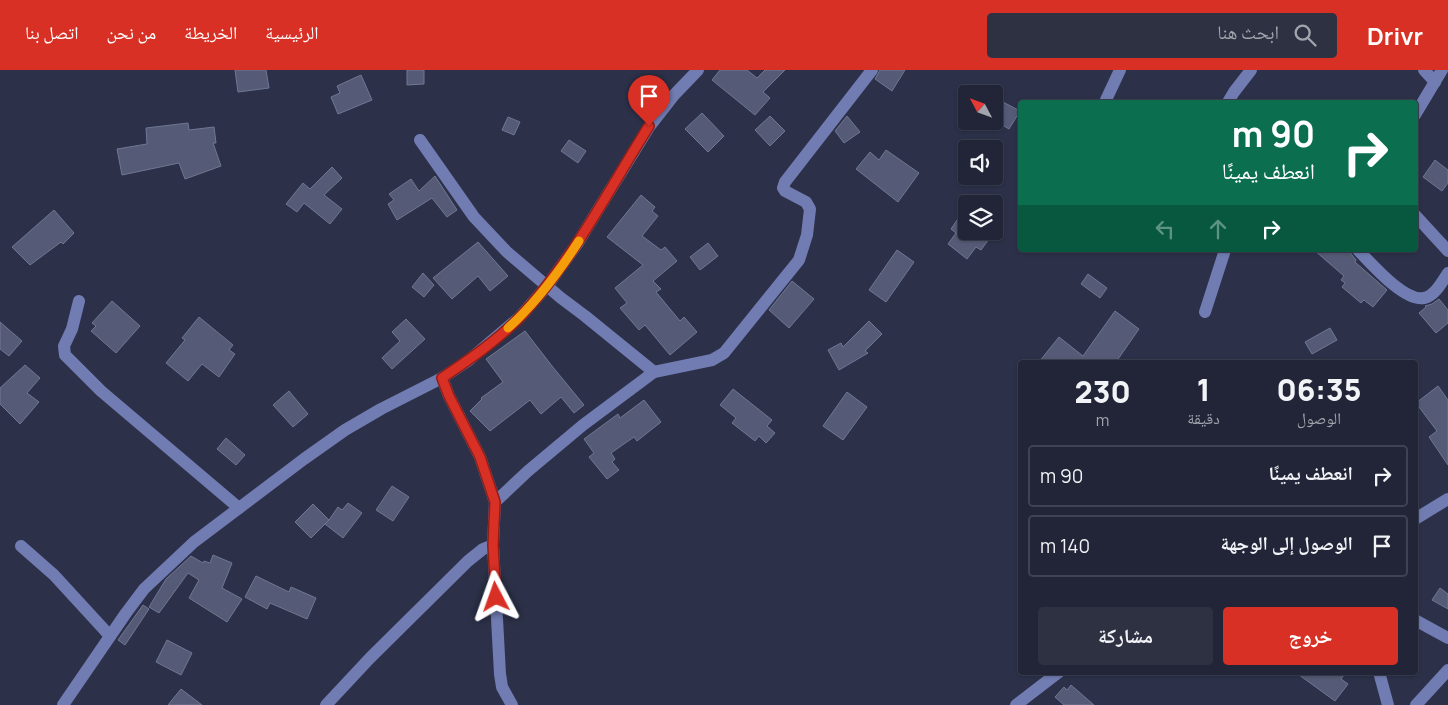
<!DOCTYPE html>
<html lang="ar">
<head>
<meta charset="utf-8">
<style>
	body { margin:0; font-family:Manrope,"Noto Naskh Arabic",sans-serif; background:#2d3142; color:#f1f3f6; direction:rtl; height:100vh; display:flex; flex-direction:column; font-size:19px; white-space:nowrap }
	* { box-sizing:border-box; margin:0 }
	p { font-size:16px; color:#a2a5ad }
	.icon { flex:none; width:28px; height:28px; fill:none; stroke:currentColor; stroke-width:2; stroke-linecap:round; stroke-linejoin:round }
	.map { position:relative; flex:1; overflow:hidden; direction:ltr }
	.drawer { position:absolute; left:1018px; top:290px; width:400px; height:315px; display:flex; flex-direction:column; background:#212537; border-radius:5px; box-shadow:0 1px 4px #0004,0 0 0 1px #3e4252; direction:rtl }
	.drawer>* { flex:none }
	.guide { position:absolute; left:1018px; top:30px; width:400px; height:152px; border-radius:5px; box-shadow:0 1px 4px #0004,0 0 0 1px #3e4252; direction:rtl; background:#0b6e4f; color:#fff; overflow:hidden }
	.needle { width:32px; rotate:311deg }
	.controls { position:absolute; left:958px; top:15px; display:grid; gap:10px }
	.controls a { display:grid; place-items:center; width:45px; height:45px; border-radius:5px; background:#212537; box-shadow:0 1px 4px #0004,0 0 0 1px #3e4252; font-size:25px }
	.pin { position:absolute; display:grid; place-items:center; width:42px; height:42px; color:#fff; margin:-51px -21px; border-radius:50% 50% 50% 0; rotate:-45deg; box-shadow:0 0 5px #0007 }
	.pin .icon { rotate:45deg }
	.me { position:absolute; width:55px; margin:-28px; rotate:356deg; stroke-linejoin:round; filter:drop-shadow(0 0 4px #0008) }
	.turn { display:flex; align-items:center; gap:18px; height:105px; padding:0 20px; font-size:22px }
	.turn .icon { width:65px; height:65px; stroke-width:2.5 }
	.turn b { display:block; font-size:35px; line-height:42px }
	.lanes { display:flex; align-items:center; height:48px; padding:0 20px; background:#0003; justify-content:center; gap:25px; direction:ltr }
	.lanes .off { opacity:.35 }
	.eta { display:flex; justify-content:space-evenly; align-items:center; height:85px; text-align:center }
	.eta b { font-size:30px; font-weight:800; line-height:35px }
	.action { display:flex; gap:10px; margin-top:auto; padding:10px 20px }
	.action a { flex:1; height:58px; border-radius:5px; background:#d93025; color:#fff; font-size:20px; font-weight:800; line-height:58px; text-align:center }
	.action a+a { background:#2d3142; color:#f1f3f6 }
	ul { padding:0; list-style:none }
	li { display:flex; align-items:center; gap:15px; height:62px; margin:0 10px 8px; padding:0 10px; border:2px solid #3e4252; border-radius:5px }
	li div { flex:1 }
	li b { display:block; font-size:19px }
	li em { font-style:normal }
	header { display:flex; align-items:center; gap:30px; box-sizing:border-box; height:70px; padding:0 25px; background:#d93025; color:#fff }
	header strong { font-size:24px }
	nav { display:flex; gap:28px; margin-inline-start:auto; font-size:18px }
	.search { width:350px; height:45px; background:#2d3142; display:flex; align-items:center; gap:12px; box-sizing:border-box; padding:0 18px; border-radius:5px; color:#a2a5ad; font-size:19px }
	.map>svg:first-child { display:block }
	.building { fill:#555b76; stroke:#707793 }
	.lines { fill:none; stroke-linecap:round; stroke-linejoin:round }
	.minor { stroke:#717cb2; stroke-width:12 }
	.route-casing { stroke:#8d1f18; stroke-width:12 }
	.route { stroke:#d93025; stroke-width:9 }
	.slow { stroke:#f59e0b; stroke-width:9 }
</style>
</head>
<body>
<header>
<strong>Drivr</strong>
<div class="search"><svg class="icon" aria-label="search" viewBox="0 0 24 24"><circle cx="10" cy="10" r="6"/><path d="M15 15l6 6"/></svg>ابحث هنا</div>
<nav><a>الرئيسية</a><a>الخريطة</a><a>من نحن</a><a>اتصل بنا</a></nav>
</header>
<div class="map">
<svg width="1448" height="635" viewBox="0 0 1448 635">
	<rect width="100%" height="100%" fill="#2c3149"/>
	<g class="building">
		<polygon points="235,0 266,0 269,18 238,22"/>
		<polygon points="407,0 424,0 424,14 407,15"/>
		<polygon points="720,0 747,0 757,8 765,0 785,0 763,22 770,28 755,45 712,10"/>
		<polygon points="880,0 905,0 892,21 875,9"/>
		<polygon points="361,5 372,30 338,44 331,27 340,23 337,16"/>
		<polygon points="1003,32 1020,41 1009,59 994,50"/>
		<polygon points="702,43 724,66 708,82 685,59"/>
		<polygon points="770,46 785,61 770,76 755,60"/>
		<polygon points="847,46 860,62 844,73 835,61"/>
		<polygon points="508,47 520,52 514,65 502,60"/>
		<polygon points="188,53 189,60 214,57 216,73 213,73 221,96 185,109 179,93 122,105 117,79 147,74 146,58"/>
		<polygon points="569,70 586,81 578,93 561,81"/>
		<polygon points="886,80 919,103 898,132 856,99 870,82 879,90"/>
		<polygon points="1435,90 1448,100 1448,113 1442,121 1423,107"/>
		<polygon points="332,97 342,108 324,125 342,139 330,154 304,133 297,142 286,134 303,113 310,119"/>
		<polygon points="435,106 457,140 447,147 432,128 397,150 388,134 394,130 389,124 411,109 419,121"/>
		<polygon points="641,125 655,137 652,141 658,146 642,166 661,180 665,177 677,191 653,211 661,219 656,222 680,251 684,247 697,262 670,285 645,255 639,260 620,238 627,233 615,218 643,195 607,167"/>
		<polygon points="966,137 966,161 978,161 989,169 981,180 976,177 967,189 948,174 956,163 951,159"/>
		<polygon points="54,140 74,163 63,174 61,172 30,195 12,177"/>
		<polygon points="478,172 508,206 490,221 478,206 452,229 433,208"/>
		<polygon points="708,173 718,186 700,200 690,187"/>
		<polygon points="897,180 914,192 886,232 869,220"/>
		<polygon points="1314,180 1348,180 1356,190 1355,192 1387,220 1373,237 1364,230 1361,233 1342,217 1345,213 1341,210 1344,206"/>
		<polygon points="423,203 434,215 424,227 412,217"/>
		<polygon points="1088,204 1107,218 1100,228 1081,214"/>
		<polygon points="792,211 814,229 789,258 769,240"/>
		<polygon points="1439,229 1448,240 1448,253 1436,263 1419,243 1426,237 1425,236 1432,234"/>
		<polygon points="112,231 140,256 116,283 91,261 96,256 92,253"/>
		<polygon points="1115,241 1139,259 1116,292 1039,292 1059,267 1083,286"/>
		<polygon points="199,247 233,275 229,280 235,284 219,307 202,294 188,311 166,293 185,270 182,268"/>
		<polygon points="406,249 425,269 392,299 382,288 400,271 392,262"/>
		<polygon points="869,251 882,264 865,281 868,283 839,300 828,280 841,273 843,277"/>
		<polygon points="0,252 22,271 9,286 0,279"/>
		<polygon points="1330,258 1337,270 1312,284 1305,272"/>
		<polygon points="525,261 552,296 584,335 574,343 561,327 541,344 530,330 490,361 470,341 482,329 481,328 503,312 486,289"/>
		<polygon points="25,295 40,308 27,323 39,332 20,354 0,334 0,318"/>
		<polygon points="1438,316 1448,330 1448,395 1429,367 1437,361 1416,333"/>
		<polygon points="733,319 772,350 767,356 775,363 766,373 759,366 755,371 732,353 736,348 720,335"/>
		<polygon points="289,321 308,344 293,357 273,335"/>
		<polygon points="847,322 867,337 843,370 823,356"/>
		<polygon points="644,330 661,352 637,371 634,367 611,383 615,389 612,392 619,400 607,409 589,387 594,383 584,369 618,344 620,348"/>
		<polygon points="226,368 245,385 236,395 217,379"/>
		<polygon points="392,416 409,427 393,451 376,440"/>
		<polygon points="348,433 362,443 343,468 325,454 329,450 311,468 295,452 313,434 329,450 338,437 342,440"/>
		<polygon points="213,485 232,493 222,518 242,529 227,552 189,528 199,510 188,503 159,543 149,537 166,509 191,486 203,493 204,491 210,493"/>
		<polygon points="256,506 289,522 291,517 316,528 307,549 270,533 267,539 245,527"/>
		<polygon points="1440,518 1448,524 1448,539 1432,530"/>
		<polygon points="143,535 149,539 125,575 118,570"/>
		<polygon points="167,570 192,583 181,605 156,592"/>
		<polygon points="1295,602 1346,602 1341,609 1348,614 1335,631"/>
		<polygon points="1071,615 1094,635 1064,635 1055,627 1064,617 1067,620"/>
		<polygon points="181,619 202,635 168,635"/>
	</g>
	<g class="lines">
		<g class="minor">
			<polyline points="1424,0 1435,12"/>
			<polyline points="1105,32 1120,0"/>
			<polyline points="1228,32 1234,22 1251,0"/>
			<polyline points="1415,45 1442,0"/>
			<polyline points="420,70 474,147 507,182 561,228 585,246 654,302"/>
			<polyline points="1415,145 1448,181"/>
			<path d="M1358,180C1371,193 1404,232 1424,228C1435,226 1442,212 1448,203"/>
			<polyline points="79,231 72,259 64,276 65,285 101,321 239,438"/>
			<polyline points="1205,242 1225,180"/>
			<polyline points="442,308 449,326 480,387 495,432 493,475 500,604 502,617 512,635"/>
			<polyline points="495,432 528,401 583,355 654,302 712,290 724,283 799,190 807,165 810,139 806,132 785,121 783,118 785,112 872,0"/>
			<polyline points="1415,449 1448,429"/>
			<polyline points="21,476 54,505 110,566"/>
			<polyline points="1415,550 1448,568"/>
			<polyline points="1379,602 1388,635"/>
			<polyline points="63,635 126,543 144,519 194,472 304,389 345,360 381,339 442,308 469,290 520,247 547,216 577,174 649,57 674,25 698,0"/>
			<polyline points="326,635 370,588 468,491 483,479 493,475"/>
			<polyline points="1016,635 1059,602"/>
			<polyline points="1416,635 1448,600"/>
		</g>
	</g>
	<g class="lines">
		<defs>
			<path id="route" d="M496,527L493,475L495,432L480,387L449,326L442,308C470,289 498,270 521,246C573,190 608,121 649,56"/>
		</defs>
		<use href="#route" class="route-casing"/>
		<use href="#route" class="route"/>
		<path class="slow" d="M508,258C536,233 559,202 579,171"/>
	</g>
</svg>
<div class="controls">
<a><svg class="needle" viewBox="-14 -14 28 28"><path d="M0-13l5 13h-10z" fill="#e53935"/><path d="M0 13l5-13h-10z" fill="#a2a5ad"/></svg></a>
<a><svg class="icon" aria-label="sound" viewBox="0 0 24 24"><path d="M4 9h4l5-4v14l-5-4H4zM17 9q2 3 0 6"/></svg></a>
<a><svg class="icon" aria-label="layers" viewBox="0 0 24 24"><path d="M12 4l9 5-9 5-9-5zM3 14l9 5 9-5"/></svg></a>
</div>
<div class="pin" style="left:649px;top:56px;background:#d93025"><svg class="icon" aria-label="arrive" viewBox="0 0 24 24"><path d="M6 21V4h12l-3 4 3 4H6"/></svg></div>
<svg class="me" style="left:496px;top:527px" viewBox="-20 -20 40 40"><path d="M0-17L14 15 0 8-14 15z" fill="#d93025" stroke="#fff" stroke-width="4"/></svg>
<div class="guide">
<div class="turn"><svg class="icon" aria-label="right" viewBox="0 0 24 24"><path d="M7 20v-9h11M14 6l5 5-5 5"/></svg><div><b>90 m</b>انعطف يمينًا</div></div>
<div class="lanes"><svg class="icon off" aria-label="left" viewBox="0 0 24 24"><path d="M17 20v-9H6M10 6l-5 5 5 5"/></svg><svg class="icon off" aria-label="ahead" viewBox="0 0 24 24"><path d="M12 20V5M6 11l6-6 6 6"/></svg><svg class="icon" aria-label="right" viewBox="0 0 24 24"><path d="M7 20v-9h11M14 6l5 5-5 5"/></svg></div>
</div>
<section class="drawer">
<div class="eta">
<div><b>06:35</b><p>الوصول</p></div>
<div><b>1</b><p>دقيقة</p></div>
<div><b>230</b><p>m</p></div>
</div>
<ul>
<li><svg class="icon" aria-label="right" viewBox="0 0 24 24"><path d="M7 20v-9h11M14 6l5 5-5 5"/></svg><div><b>انعطف يمينًا</b></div><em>90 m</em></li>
<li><svg class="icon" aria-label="arrive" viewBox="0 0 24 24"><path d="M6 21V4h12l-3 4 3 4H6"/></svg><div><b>الوصول إلى الوجهة</b></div><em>140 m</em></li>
</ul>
<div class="action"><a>خروج</a><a>مشاركة</a></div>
</section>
</div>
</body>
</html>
